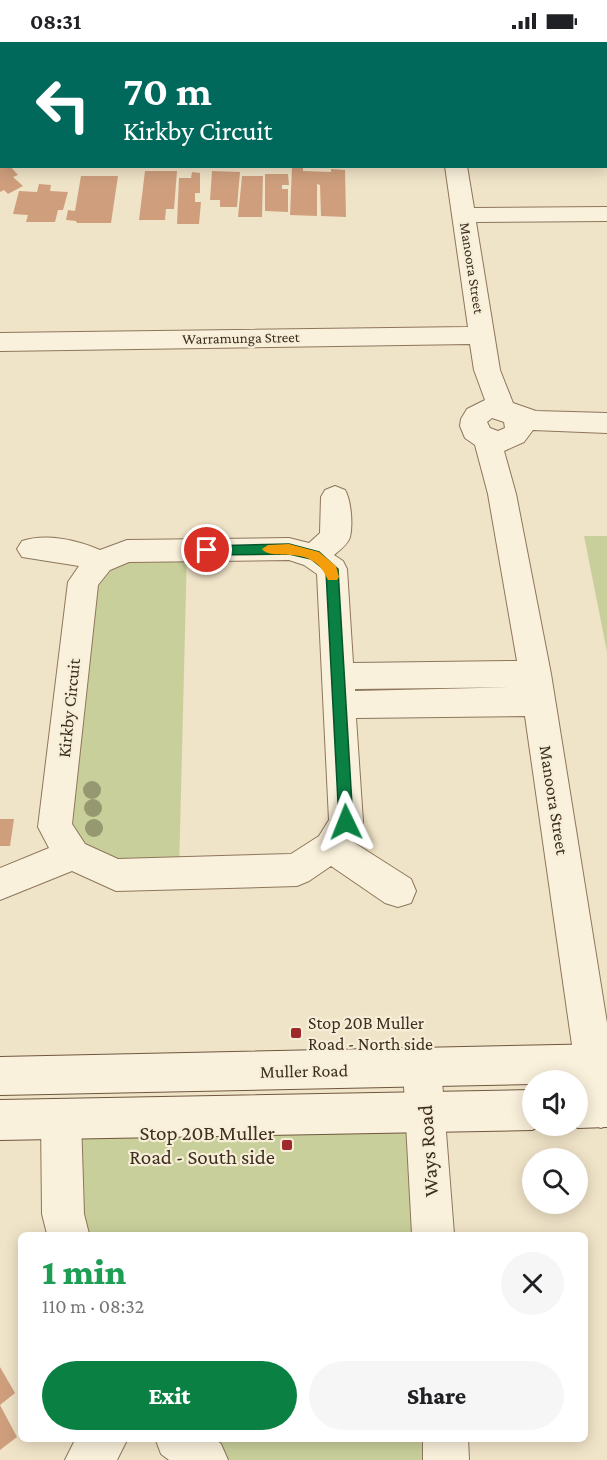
<!DOCTYPE html>
<html lang="en">
<head>
<meta charset="utf-8">
<style>
	body { margin:0; font-family:"Crimson Pro",serif; background:#f6f6f6; color:#202124; height:100vh; display:flex; flex-direction:column; font-size:22px; white-space:nowrap }
	* { box-sizing:border-box; margin:0 }
	p { font-size:20px; color:#757577 }
	.icon { flex:none; width:33px; height:33px; fill:none; stroke:currentColor; stroke-width:2; stroke-linecap:round; stroke-linejoin:round }
	.map { position:relative; flex:1; overflow:hidden }
	.sheet { position:absolute; left:18px; top:1190px; width:570px; height:210px; display:flex; flex-direction:column; background:#fff; border-radius:9px; box-shadow:0 3px 15px #0003 }
	.sheet>* { flex:none }
	.guide { position:absolute; left:0px; top:0px; width:608px; height:126px; box-shadow:0 3px 15px #0003; background:#00695c; color:#fff; overflow:hidden }
	.tools { position:absolute; left:522px; top:1028px; display:grid; gap:12px }
	.tools a { display:grid; place-items:center; width:66px; height:66px; border-radius:50%; background:#fff; box-shadow:0 3px 15px #0003; font-size:30px }
	.pin { position:absolute; display:grid; place-items:center; width:51px; height:51px; color:#fff; margin:-26px; border:3px solid #fff; border-radius:50%; box-shadow:0 2px 6px #0007 }
	.me { position:absolute; width:66px; margin:-33px; rotate:358deg; stroke-linejoin:round; filter:drop-shadow(0 0 4px #0008) }
	.turn { display:flex; align-items:center; gap:21px; height:126px; padding:0 24px; font-size:27px }
	.turn .icon { width:78px; height:78px; stroke-width:2.5 }
	.turn b { display:block; font-size:42px; line-height:51px }
	.round { display:grid; place-items:center; flex:none; width:63px; height:63px; border-radius:32px; background:#f6f6f6 }
	.overview { display:flex; align-items:center; justify-content:space-between; height:102px; padding:0 24px }
	h1 { font-size:36px; font-weight:800; line-height:45px; color:#1e9e55 }
	.cta { display:flex; gap:12px; margin-top:auto; padding:12px 24px }
	.cta a { flex:1; height:69px; border-radius:36px; background:#0b8043; color:#fff; font-size:24px; font-weight:800; line-height:69px; text-align:center }
	.cta a+a { background:#f6f6f6; color:#202124 }
	.status { display:flex; justify-content:space-between; align-items:center; height:42px; padding:0 30px; background:#fff; direction:ltr }
	.status svg { height:16px; fill:currentColor }
	.map>svg:first-child { display:block }
	.green { fill:#c9cf9b }
	.building { fill:#cf9f7d }
	.lines { fill:none; stroke-linecap:round; stroke-linejoin:round }
	.minor-casing { stroke:#8d765c; stroke-width:2 }
	.secondary-casing { stroke:#6f573f; stroke-width:2 }
	.minor { fill:#faf1dc; fill-rule:evenodd }
	.secondary { fill:#faf1dc; fill-rule:evenodd }
	.tree { fill:#96986f }
	.route { fill:#0b8043; stroke:#07532c; stroke-width:1.5 }
	.slow { fill:#f59e0b }
	.poi-dot { fill:#9e2a2b; stroke:#f7eed8; stroke-width:2 }
	.labels { text-anchor:middle; stroke-width:4.5; stroke-linejoin:round; paint-order:stroke }
	.far-street-label { font-size:15px; fill:#3d2e20; stroke:#f7eed8 }
	.street-label { font-size:18px; fill:#3d2e20; stroke:#f7eed8 }
	.poi-label { font-size:18px; fill:#3d2e20; stroke:#f7eed8; text-anchor:start }
	.near-poi-label { font-size:21px; fill:#3d2e20; stroke:#f7eed8; text-anchor:end }
	.near-street-label { font-size:21px; fill:#3d2e20; stroke:#f7eed8 }
</style>
</head>
<body>
<div class="status"><b>08:31</b><svg viewBox="0 0 49 12"><path d="M0 12V9h3v3zM5 12V6h3v6zM10 12V3h3v9zM15 12V0h3v12zM26 1h20v11H26zM47 4h2v5h-2z"/></svg></div>
<div class="map">
<svg width="607" height="1418" viewBox="0 0 607 1418">
	<rect width="100%" height="100%" fill="#f0e4c8"/>
	<g class="green">
		<rect x="93" y="0" width="317" height="1"/>
		<polygon points="584,494 607,494 607,610"/>
		<polygon points="187,509 179,831 116,833 55,785 100,520"/>
		<polygon points="426,1071 433,1192 68,1192 63,1172 61,1077"/>
		<polygon points="177,1397 445,1397 446,1418 205,1418"/>
	</g>
	<g class="building">
		<polygon points="0,124 10,124 18,133 13,135 23,144 8,152 4,148 0,150"/>
		<polygon points="292,125 303,126 303,129 331,130 331,127 345,128 346,175 321,174 320,143 317,142 317,174 290,173"/>
		<polygon points="145,129 177,129 174,167 166,167 165,178 139,178"/>
		<polygon points="212,129 240,130 237,165 220,165 220,158 210,158"/>
		<polygon points="192,130 200,131 200,151 195,151 195,160 201,160 199,182 177,182 179,136 191,136"/>
		<polygon points="265,132 288,132 289,143 282,143 282,147 288,147 288,170 265,169"/>
		<polygon points="81,134 118,134 111,181 77,181 76,179 66,178 68,168 75,169"/>
		<polygon points="242,134 263,134 262,175 238,175"/>
		<polygon points="39,142 51,143 50,149 68,150 63,168 58,168 55,180 26,180 28,173 13,172 19,149 37,150"/>
		<polygon points="0,777 14,777 10,804 0,804"/>
		<polygon points="0,1325 15,1351 0,1363 17,1395 0,1408"/>
	</g>
	<g class="lines">
		<defs>
			<g id="minor">
				<rect x="61" y="0" width="20" height="2"/>
				<polygon points="425,0 445,0 446,2 425,2"/>
				<rect x="0" y="28" width="2" height="12"/>
				<path d="M445,124H467L474,166L607,165V179L476,180L500,328L513,361L536,369L607,371V391L533,388L524,400L504,409L516,452L551,632L607,981V1083L601,1086L587,1080L581,1066L525,674L356,676L363,780L353,800L411,837L416,849L411,861L398,865L385,861L331,824L309,839L297,844L116,849L72,829L0,858V826L49,806L38,785L68,540L79,524L22,515L17,507L22,499C46,491 77,498 100,508L127,498L289,496L309,501L320,491L321,455L325,448L335,444L345,448C351,458 353,482 350,495C348,502 340,508 334,513L343,519L347,527L353,621L517,619L488,452L475,403L465,396L460,384L461,377L467,367L485,358L474,328L470,302L0,309V291L468,285ZM492,376L504,380L505,386L498,389L490,386L487,380ZM289,518L304,523L317,532L329,778L319,794L291,812L118,817L85,802L72,782L98,543L110,528L129,520ZM521,645L355,649V647Z"/>
				<polygon points="422,1007 436,1012 441,1026 454,1192 412,1192 403,1026 408,1012"/>
				<polygon points="61,1057 75,1063 81,1077 84,1172 89,1192 47,1192 42,1172 41,1077 47,1063"/>
				<polygon points="76,1396 128,1396 117,1418 65,1418"/>
				<polygon points="155,1396 214,1396 221,1402 228,1418 169,1418 161,1412"/>
				<polygon points="423,1396 468,1396 469,1418 423,1418"/>
			</g>
			<g id="secondary">
				<polygon points="607,1002 607,1040 532,1038 532,1042 0,1053 0,1015"/>
				<polygon points="607,1045 607,1085 578,1086 572,1083 578,1083 578,1047"/>
				<polygon points="532,1048 532,1083 543,1083 532,1088 0,1098 0,1058"/>
			</g>
		</defs>
		<use href="#minor" class="minor-casing"/>
		<use href="#secondary" class="secondary-casing"/>
		<use href="#minor" class="minor"/>
		<use href="#secondary" class="secondary"/>
	</g>
	<g class="tree">
		<circle cx="92" cy="748" r="9"/>
		<circle cx="93" cy="766" r="9"/>
		<circle cx="94" cy="786" r="9"/>
	</g>
	<polygon class="route" points="289,502 319,510 338,527 353,780 351,784 346,786 341,784 339,780 326,529 311,517 289,512 207,513 201,508 207,504"/>
	<path class="slow" d="M289,502L319,510L336,524L339,535L337,538H328C312,499 273,521 262,507L268,503Z"/>
	<g class="poi-dot">
		<rect x="290" y="985" width="12" height="12" rx="3"/>
		<rect x="281" y="1097" width="12" height="12" rx="3"/>
	</g>
	<g class="labels">
		<g class="far-street-label">
			<text transform="translate(472 226) rotate(81)" y="5">Manoora Street</text>
			<text transform="translate(241 296) rotate(-1)" y="5">Warramunga Street</text>
		</g>
		<g class="street-label">
			<text transform="translate(69 666) rotate(-84)" y="6">Kirkby Circuit</text>
			<text transform="translate(554 758) rotate(81)" y="6">Manoora Street</text>
			<text transform="translate(304 1029) rotate(-1)" y="6">Muller Road</text>
		</g>
		<g class="poi-label">
			<text x="308" y="987">Stop 20B Muller<tspan x="308" dy="21">Road - North side</tspan></text>
		</g>
		<g class="near-poi-label">
			<text x="275" y="1098">Stop 20B Muller<tspan x="275" dy="24">Road - South side</tspan></text>
		</g>
		<g class="near-street-label">
			<text transform="translate(428 1109) rotate(-94)" y="7">Ways Road</text>
		</g>
	</g>
</svg>
<div class="tools">
<a><svg class="icon" aria-label="sound" viewBox="0 0 24 24"><path d="M4 9h4l5-4v14l-5-4H4zM17 9q2 3 0 6"/></svg></a>
<a><svg class="icon" aria-label="search" viewBox="0 0 24 24"><circle cx="10" cy="10" r="6"/><path d="M15 15l6 6"/></svg></a>
</div>
<div class="pin" style="left:207px;top:508px;background:#d93025"><svg class="icon" aria-label="arrive" viewBox="0 0 24 24"><path d="M6 21V4h12l-3 4 3 4H6"/></svg></div>
<svg class="me" style="left:346px;top:780px" viewBox="-20 -20 40 40"><path d="M0-17L14 15 0 8-14 15z" fill="#0b8043" stroke="#fff" stroke-width="4"/></svg>
<div class="guide">
<div class="turn"><svg class="icon" aria-label="left" viewBox="0 0 24 24"><path d="M17 20v-9H6M10 6l-5 5 5 5"/></svg><div><b>70 m</b>Kirkby Circuit</div></div>
</div>
<section class="sheet">
<div class="overview"><div><h1>1 min</h1><p>110 m · 08:32</p></div><a class="round"><svg class="icon" aria-label="close" viewBox="0 0 24 24"><path d="M6 6l12 12M18 6L6 18"/></svg></a></div>
<div class="cta"><a>Exit</a><a>Share</a></div>
</section>
</div>
</body>
</html>
